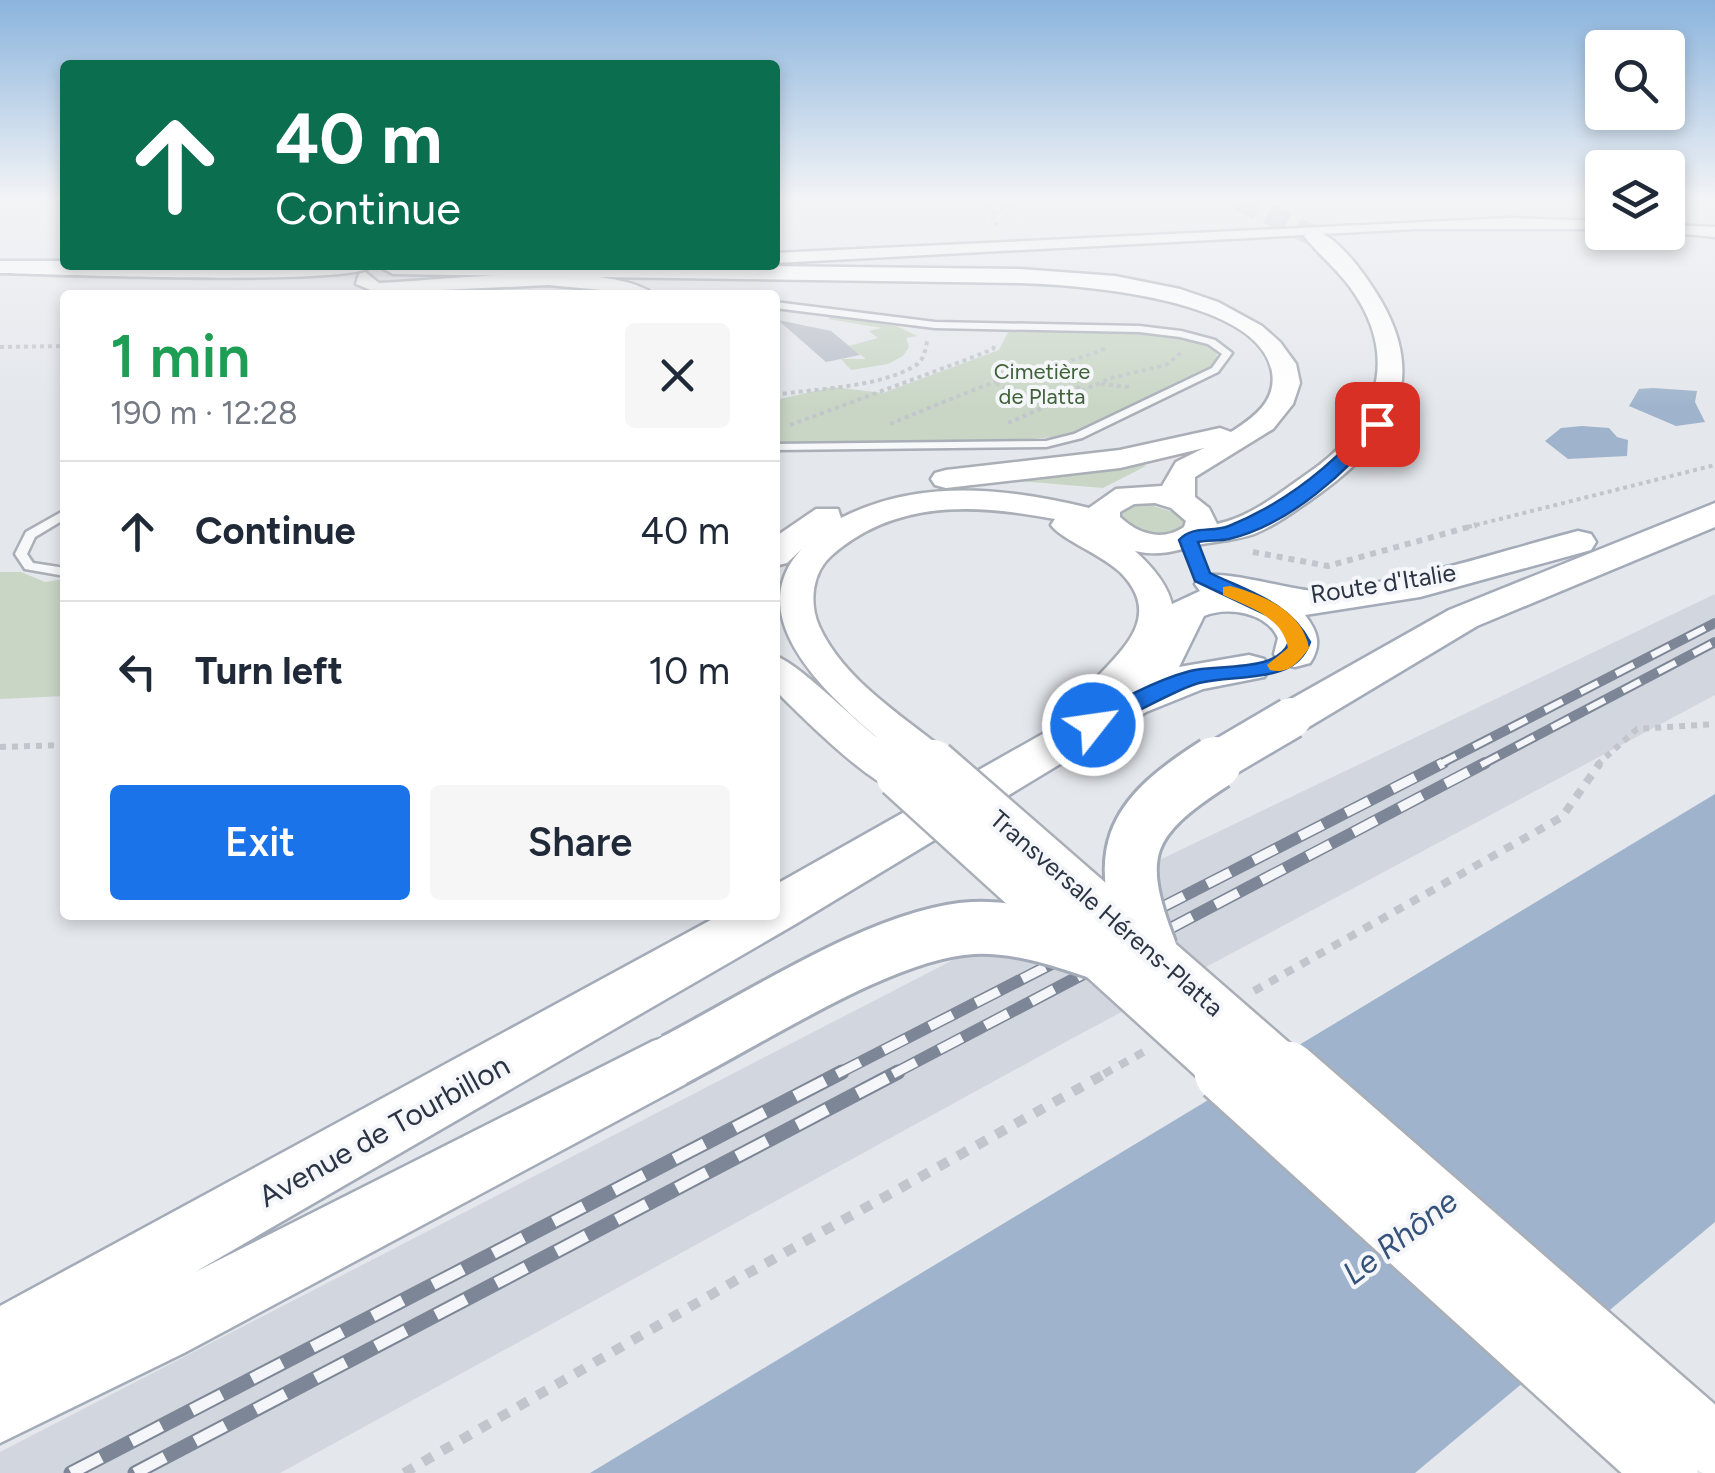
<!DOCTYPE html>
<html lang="en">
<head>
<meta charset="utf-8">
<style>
	body { margin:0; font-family:Figtree,sans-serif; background:#f6f6f7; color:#1f2937; height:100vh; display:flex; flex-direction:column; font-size:38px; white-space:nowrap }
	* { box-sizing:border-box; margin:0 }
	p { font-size:32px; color:#747a83 }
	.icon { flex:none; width:55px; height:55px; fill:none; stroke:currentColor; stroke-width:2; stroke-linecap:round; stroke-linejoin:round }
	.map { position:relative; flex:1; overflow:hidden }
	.side { position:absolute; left:60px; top:290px; width:720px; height:630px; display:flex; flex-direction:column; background:#fff; border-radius:10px; box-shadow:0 5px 15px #0003 }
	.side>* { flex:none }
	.hud { position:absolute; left:60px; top:60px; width:720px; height:210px; border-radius:10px; box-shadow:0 5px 15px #0003; background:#0b6e4f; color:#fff; overflow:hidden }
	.fabs { position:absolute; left:1585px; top:30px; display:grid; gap:20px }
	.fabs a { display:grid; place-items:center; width:100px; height:100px; border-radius:10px; background:#fff; box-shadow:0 5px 15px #0003; font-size:50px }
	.pin { position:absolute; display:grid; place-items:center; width:85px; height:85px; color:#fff; margin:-42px; border-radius:20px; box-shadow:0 5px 15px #0006 }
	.me { position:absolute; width:110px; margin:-55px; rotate:60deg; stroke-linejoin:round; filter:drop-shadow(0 0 8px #0008) }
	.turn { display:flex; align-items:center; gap:35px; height:210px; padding:0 50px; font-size:45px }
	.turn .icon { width:130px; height:130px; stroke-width:2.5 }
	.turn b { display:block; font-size:70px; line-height:85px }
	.round { display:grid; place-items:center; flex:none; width:105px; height:105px; border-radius:10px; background:#f6f6f7 }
	.overview { display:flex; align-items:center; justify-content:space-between; height:170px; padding:0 50px }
	h1 { font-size:60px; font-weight:600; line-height:75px; color:#1e9e55 }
	.cta { display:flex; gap:20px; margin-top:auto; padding:20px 50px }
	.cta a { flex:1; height:115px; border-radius:10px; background:#1a73e8; color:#fff; font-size:40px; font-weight:600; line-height:115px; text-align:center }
	.cta a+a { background:#f6f6f7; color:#1f2937 }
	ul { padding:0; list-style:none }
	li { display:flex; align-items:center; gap:30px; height:140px; padding:0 50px; border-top:2px solid #e0e1e3 }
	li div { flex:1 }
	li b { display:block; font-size:38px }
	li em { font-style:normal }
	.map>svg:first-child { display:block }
	.built { fill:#d2d6de }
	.green { fill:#c9d6c5 }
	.water { fill:#9fb4cc }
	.building { fill:#bbc0ca }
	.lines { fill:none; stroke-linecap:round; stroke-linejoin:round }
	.secondary-tunnel { stroke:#bfc3cb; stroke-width:21; stroke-dasharray:21 11; stroke-linecap:butt }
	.lane-casing { stroke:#a9aeb7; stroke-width:5 }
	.street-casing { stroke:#a9aeb7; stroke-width:5 }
	.secondary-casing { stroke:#a9aeb7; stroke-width:5 }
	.primary-casing { stroke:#a3abb8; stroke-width:5 }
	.path-far3 { stroke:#c2c5cb; stroke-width:4; stroke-dasharray:4 4; stroke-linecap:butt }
	.path-far2 { stroke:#c2c5cb; stroke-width:6; stroke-dasharray:6 6; stroke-linecap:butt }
	.path-far1 { stroke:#c2c5cb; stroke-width:8; stroke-dasharray:9 9; stroke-linecap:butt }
	.path { stroke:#c2c5cb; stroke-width:10; stroke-dasharray:11 11; stroke-linecap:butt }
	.lane { fill:#f7f8fa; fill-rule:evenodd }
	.street { fill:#f7f8fa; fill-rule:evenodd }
	.secondary { fill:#fff; fill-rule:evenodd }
	.primary { fill:#fff; fill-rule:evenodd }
	.rail-far2-casing { stroke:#7d8696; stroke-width:10 }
	.rail-far1-casing { stroke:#7d8696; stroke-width:12 }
	.rail-casing { stroke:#7d8696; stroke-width:15 }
	.rail-far2 { stroke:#f4f6f9; stroke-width:6; stroke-dasharray:20; stroke-linecap:butt }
	.rail-far1 { stroke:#f4f6f9; stroke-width:9; stroke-dasharray:26; stroke-linecap:butt }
	.rail { stroke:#f4f6f9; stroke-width:11; stroke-dasharray:34; stroke-linecap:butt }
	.secondary-bridge-far2-casing { stroke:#a9aeb7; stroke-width:41; stroke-linecap:butt }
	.secondary-bridge-far1-casing { stroke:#a9aeb7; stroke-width:51; stroke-linecap:butt }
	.secondary-bridge-casing { stroke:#a9aeb7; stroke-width:66; stroke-linecap:butt }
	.primary-bridge-far1-casing { stroke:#a3abb8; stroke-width:45; stroke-linecap:butt }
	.primary-bridge-casing { stroke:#a3abb8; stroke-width:58; stroke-linecap:butt }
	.secondary-bridge-far2 { stroke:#fff; stroke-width:36 }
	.secondary-bridge-far1 { stroke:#fff; stroke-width:46 }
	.secondary-bridge { stroke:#fff; stroke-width:61 }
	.primary-bridge-far1 { stroke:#fff; stroke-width:40 }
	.primary-bridge { stroke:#fff; stroke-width:52 }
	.route { fill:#1a73e8; stroke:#114b97; stroke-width:2.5 }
	.slow { fill:#f59e0b }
	.labels { text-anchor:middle; stroke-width:8; stroke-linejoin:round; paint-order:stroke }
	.far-park-label { font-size:22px; fill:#3f6138; stroke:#f4f6f9 }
	.street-label { font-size:25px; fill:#2b3445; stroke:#f4f6f9 }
	.near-street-label { font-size:30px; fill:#2b3445; stroke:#f4f6f9 }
	.near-water-label { font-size:32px; font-style:italic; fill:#34527a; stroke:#f4f6f9 }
</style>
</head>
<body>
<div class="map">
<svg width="1715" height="1473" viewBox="0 0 1715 1473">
	<rect width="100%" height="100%" fill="#e4e7ec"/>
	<polygon class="built" points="1715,594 1715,695 1071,1039 280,1473 0,1473 0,1452 984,944"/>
	<g class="green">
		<polygon points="831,317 897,326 917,336 906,338 909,347 903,356 888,364 851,370 841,359 866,359 849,346 878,338 869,331 882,328 828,319"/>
		<polygon points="1085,329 1184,338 1216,346 1218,363 1071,435 975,445 775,444 775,400 833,387 883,393 999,350 1009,330"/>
		<polygon points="1141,463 1146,466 1103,488 1007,480"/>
		<path d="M1144,503L1185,516L1187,522C1168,545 1138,532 1118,517V512L1129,504Z"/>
		<polygon points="21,572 45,582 65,579 65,696 0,699 0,572"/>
	</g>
	<g class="water">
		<polygon points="1653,388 1697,391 1695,402 1705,422 1676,426 1629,406 1639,389"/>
		<polygon points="1582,426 1609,428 1617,437 1628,440 1627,456 1568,459 1545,441 1561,428"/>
		<polygon points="1715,794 1715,1222 1415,1473 590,1473"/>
	</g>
	<polygon class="building" points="778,320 831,331 860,355 826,362"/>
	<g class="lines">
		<polyline class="secondary-tunnel" points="1239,200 1314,236"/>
		<defs>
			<g id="lane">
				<polygon points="775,302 935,322 1139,326 1181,331 1215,340 1232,353 1218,372 1082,438 1046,447 775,450 775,444 1046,441 1074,434 1212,368 1222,354 1208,344 1180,337 1139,332 935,328 775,308"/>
				<polygon points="65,510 65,519 35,537 27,554 33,563 65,568 65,576 25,569 15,554 26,532"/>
			</g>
			<g id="street">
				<polygon points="1509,218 1602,221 1602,229 1416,229 775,263 775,253"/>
				<polygon points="1668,225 1715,227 1715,237 1664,232 1668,232"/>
				<path d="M365,272L379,283C442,281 607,258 655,295L548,285L378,293L356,284L359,274Z"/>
			</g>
			<g id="secondary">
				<path d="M1314,230C1336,236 1361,269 1373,288C1431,375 1398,437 1319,494C1299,508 1278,524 1254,534C1237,540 1220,541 1202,544C1177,550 1161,557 1135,551C1155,569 1177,594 1173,623C1168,660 1132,683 1110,710C1102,722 1094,740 1083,748C1074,755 1064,752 1054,750L1048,740C1060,720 1075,701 1091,684C1119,652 1165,618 1121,573C1103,555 1062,540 1051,525L1055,519C976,504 895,499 831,556C812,573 809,603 819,626C843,679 900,714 943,749L949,759L943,769L929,773L916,769L920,775L914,785C912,786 900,789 898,789C873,789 795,710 775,690V656C797,662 854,720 878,738C823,691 732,609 811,540L787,563L775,566V537L816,509H838L841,518C919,478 1007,488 1089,508L1116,489L1162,486L1176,462L1204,448L1120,468L946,488L935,485L931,479L935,473L946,470L1120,450L1220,428L1231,432C1253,418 1277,401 1272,372C1259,297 1078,285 1020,283L393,274L382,268L667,265L1020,269L1115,276L1180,289L1218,302L1262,326L1280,342L1296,364L1300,383L1293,404L1273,429L1195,477V497L1209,508L1217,524C1250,517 1277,495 1304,476C1374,430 1404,361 1350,287C1337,269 1318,254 1304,236ZM1155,503L1171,508L1186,521L1184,527C1162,542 1138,534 1120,517V512L1134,504Z"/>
				<path d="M0,261H65V265L370,267C350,286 49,274 0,273Z"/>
			</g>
			<g id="primary">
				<polygon points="1715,503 1715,527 1477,626 1307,728 1291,733 1275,728 1269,718 1275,708 1449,610"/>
				<path d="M1578,531L1591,534L1596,542L1591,550L1420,597L1305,615C1318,632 1322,645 1310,663L1295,667L1280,663L1274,654L1278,638C1267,612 1227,606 1204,616L1179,667L1249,655L1264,659L1270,668L1264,677L1203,689L1146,712L794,925L195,1272L653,1041L674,1034L695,1041L704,1060L695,1079L184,1353L0,1443V1306L720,915H775V885L1117,692L1147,653L1170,605L1200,591L1195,584L1200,576C1225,570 1287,589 1313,591C1330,593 1350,587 1367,584C1439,573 1508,549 1578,531Z"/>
			</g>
		</defs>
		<use href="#lane" class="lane-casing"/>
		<use href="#street" class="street-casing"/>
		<use href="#secondary" class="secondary-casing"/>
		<use href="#primary" class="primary-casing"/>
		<g class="path-far3">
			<polyline points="976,200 992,206 987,210"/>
			<polyline points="997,226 991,213 1023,200"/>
			<polyline points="0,347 65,346"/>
			<polyline points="996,383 1042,403 1075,387 1083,389"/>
			<polyline points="1101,384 1130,387"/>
			<path d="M775,395C818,388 875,388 913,367C924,361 925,352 927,341"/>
			<polyline points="1008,423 1111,378 1166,365 1182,352"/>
			<path d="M890,424C929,408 969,391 1009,377C1030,369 1094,357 1107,347"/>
			<polyline points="790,425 968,359 993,349 995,344"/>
			<polyline points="1468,527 1715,465"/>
		</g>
		<g class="path-far2">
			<polyline points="1253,552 1328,566 1476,525"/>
			<polyline points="0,747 65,745"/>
			<polyline points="1597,765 1637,729 1715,724"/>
		</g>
		<g class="path-far1">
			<polyline points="1254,991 1562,817 1600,763"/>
			<polyline points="1104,1074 1147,1050"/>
		</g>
		<polyline class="path" points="404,1473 745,1275 1108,1072"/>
		<use href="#lane" class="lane"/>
		<use href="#street" class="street"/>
		<use href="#secondary" class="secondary"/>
		<use href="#primary" class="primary"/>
		<defs>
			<g id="rail-far2">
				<polyline points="1438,765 1715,623"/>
				<polyline points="1481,765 1715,642"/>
			</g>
			<g id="rail-far1">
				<polyline points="837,1074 1443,763"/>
				<polyline points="893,1074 1485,763"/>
			</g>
			<g id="rail">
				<polyline points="71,1473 842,1072"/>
				<polyline points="135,1473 898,1072"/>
			</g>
		</defs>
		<use href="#rail-far2" class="rail-far2-casing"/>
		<use href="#rail-far1" class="rail-far1-casing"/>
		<use href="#rail" class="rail-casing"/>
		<use href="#rail-far2" class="rail-far2"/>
		<use href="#rail-far1" class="rail-far1"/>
		<use href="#rail" class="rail"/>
		<defs>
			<polyline id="secondary-bridge-far2" points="929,759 936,765"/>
			<g id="secondary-bridge-far1">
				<polyline points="933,763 1290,1074"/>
				<polyline points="899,775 1228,1074"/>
			</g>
			<g id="secondary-bridge">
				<polyline points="1225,1072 1667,1473"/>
				<polyline points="1287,1072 1715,1445"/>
			</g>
			<polyline id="primary-bridge-far1" points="1211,765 1291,718"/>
			<g id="primary-bridge">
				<path d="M1151,951C1112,853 1127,819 1215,763"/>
				<path d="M674,1060C754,1019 886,932 973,928C1017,926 1059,940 1100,954"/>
			</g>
		</defs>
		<use href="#secondary-bridge-far2" class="secondary-bridge-far2-casing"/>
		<use href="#secondary-bridge-far1" class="secondary-bridge-far1-casing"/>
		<use href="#secondary-bridge" class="secondary-bridge-casing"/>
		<use href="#primary-bridge-far1" class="primary-bridge-far1-casing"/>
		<use href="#primary-bridge" class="primary-bridge-casing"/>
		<use href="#secondary-bridge-far2" class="secondary-bridge-far2"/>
		<use href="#secondary-bridge-far1" class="secondary-bridge-far1"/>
		<use href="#secondary-bridge" class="secondary-bridge"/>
		<use href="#primary-bridge-far1" class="primary-bridge-far1"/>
		<use href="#primary-bridge" class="primary-bridge"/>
	</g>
	<linearGradient id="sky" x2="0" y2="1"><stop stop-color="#8bb4dd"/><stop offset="0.49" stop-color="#f3f4f6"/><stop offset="1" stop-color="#f3f4f6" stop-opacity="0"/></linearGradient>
	<rect width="1715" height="407" fill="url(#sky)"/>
	<path class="route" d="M1371,420L1385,424C1349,471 1289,525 1229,539C1219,541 1208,540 1198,542L1210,573C1249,592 1289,602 1310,642C1295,686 1236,673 1199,683C1173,689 1101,735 1085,731L1082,725L1085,720C1118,701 1153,681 1190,671C1217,664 1278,673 1289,642L1281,626L1267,615L1195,581L1179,540C1193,525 1211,533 1229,526C1285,503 1332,466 1371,420Z"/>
	<path class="slow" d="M1230,586C1264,595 1302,611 1309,648C1299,662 1288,675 1270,670L1267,665L1288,648C1282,616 1250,608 1223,595V587Z"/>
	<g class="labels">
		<g class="far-park-label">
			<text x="1042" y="379">Cimetière<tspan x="1042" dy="25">de Platta</tspan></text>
		</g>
		<g class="street-label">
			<text transform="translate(1383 583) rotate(-9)" y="9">Route d'Italie</text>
			<text transform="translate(1107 913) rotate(41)" y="9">Transversale Hérens-Platta</text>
		</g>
		<g class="near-street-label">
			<text transform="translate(384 1131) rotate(-29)" y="10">Avenue de Tourbillon</text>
		</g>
		<g class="near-water-label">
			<text transform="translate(1400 1237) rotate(-37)" y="11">Le Rhône</text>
		</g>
	</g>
</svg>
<div class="fabs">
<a><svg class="icon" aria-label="search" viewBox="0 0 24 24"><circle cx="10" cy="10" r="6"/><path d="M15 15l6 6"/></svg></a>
<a><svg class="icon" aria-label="layers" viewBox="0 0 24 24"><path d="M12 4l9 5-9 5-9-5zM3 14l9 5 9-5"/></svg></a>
</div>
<div class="pin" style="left:1377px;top:424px;background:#d93025"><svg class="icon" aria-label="arrive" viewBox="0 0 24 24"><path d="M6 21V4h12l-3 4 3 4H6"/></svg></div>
<svg class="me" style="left:1093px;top:725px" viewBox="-20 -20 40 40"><circle r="17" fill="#1a73e8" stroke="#fff" stroke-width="3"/><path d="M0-11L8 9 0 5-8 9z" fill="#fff"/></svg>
<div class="hud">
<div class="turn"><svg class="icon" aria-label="ahead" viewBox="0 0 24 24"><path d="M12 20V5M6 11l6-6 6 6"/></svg><div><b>40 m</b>Continue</div></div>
</div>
<section class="side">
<div class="overview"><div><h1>1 min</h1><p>190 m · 12:28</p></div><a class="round"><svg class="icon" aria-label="close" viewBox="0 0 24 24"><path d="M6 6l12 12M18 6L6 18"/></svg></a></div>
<ul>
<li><svg class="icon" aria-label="ahead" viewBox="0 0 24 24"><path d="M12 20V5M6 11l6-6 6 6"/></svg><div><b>Continue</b></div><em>40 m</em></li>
<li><svg class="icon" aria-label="left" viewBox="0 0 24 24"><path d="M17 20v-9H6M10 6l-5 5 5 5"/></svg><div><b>Turn left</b></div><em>10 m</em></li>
</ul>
<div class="cta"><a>Exit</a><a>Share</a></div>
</section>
</div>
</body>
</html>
